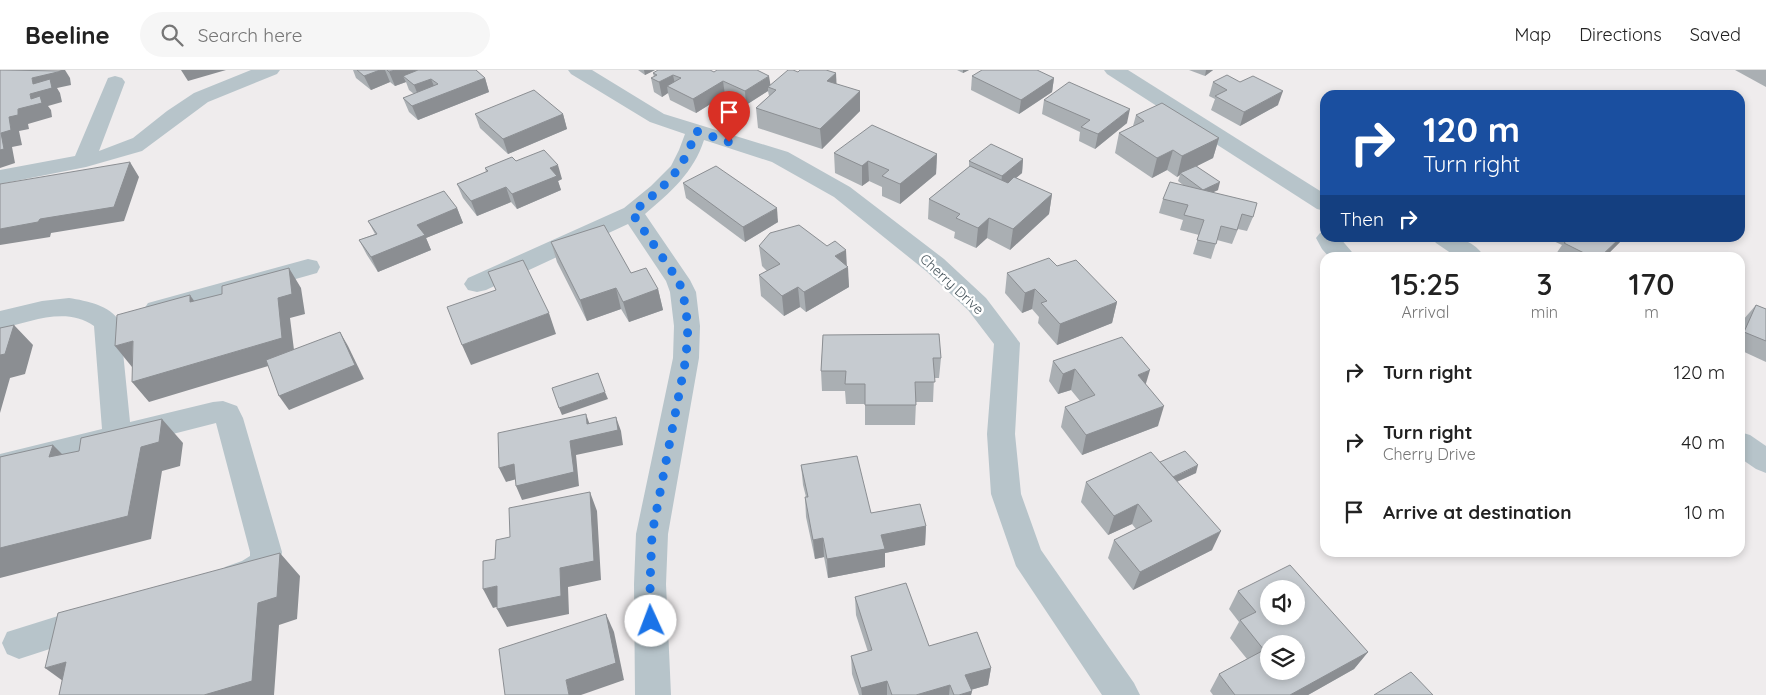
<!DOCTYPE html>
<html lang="en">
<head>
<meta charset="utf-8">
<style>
	body { margin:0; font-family:Quicksand,sans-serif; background:#f6f6f6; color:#222; height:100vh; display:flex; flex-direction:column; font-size:19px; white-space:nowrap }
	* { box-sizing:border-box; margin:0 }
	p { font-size:16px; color:#767676 }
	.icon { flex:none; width:28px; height:28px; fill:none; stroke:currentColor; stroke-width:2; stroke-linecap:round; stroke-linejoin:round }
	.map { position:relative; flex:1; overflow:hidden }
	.panel { position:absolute; left:1320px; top:182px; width:425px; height:305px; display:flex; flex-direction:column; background:#fff; border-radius:15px; box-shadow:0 2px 8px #0003 }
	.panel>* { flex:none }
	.guide { position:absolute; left:1320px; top:20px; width:425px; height:152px; border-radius:15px; box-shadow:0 2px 8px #0003; background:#1a4fa0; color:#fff; overflow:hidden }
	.tools { position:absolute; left:1260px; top:510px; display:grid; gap:10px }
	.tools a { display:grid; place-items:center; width:45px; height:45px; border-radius:50%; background:#fff; box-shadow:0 2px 8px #0003; font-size:25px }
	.pin { position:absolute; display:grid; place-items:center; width:42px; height:42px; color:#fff; margin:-51px -21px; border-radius:50% 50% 50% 0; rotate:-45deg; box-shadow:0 0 5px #0007 }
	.pin .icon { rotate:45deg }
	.me { position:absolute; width:55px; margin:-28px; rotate:358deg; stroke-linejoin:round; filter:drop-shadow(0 0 4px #0008) }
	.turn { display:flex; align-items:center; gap:18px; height:105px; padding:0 20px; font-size:22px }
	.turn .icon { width:65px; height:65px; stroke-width:2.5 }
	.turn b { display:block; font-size:35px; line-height:42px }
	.then { display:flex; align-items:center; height:48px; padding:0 20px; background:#0003; gap:10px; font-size:19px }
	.eta { display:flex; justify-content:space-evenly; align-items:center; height:85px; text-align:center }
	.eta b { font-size:30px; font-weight:600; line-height:35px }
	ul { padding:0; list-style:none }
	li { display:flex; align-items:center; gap:15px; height:70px; padding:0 20px }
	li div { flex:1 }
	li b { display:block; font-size:19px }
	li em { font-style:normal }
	header { display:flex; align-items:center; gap:30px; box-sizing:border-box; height:70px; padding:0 25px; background:#fff; border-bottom:1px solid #e0e0e0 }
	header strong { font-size:24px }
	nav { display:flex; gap:28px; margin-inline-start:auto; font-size:18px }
	.search { width:350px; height:45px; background:#f6f6f6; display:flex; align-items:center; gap:12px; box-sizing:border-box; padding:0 18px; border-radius:28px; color:#767676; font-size:19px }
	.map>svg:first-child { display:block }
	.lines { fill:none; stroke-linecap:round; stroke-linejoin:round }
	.minor { fill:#b7c4ca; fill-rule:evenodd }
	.wall { fill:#aaafb3 }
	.shaded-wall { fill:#8b8e92 }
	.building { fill:#c6cbd0; stroke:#8b8e92; fill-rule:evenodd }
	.route { stroke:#1a73e8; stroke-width:9; stroke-dasharray:0 16.2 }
	.labels { text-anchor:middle; stroke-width:5; stroke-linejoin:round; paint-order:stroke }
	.street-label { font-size:14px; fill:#45535a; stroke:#fff }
</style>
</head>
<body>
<header>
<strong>Beeline</strong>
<div class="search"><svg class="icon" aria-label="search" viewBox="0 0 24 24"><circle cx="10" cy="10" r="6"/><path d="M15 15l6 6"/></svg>Search here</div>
<nav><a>Map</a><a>Directions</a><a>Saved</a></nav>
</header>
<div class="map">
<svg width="1766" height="625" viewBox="0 0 1766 625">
	<rect width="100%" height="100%" fill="#efeced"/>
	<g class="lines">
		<g class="minor">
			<polygon points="251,0 280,0 277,4 208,32 142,81 86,97 0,114 0,100 75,86 108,8 115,6 122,8 125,12 99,81 133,68 167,41 194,23"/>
			<path d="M568,0H592L664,44L788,82L850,117L944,189L986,228L1020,273L1015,364L1021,424L1041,480L1134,613L1140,625H1102L1016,496L991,424L987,364L994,274L968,240L926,201L834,127L772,92L704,70C694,102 670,123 645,144L690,210L696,222L700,256L699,288L668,464L666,514L671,625H635L634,514L636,464L673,288L674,256L670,222L666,211L628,154L486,220L477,222L468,220L464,214L468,208L624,138L651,116L671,96L679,80L685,64L650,52L571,4Z"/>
			<polygon points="1104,0 1128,0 1325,124 1325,141 1317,139 1107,4"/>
			<polygon points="1325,161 1325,168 1340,168 1357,188 1330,188 1322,179 1316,168 1320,163"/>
			<path d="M1432,168C1453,165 1473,168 1485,188H1458L1436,173Z"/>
			<polygon points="308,189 317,191 320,197 317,203 157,248 148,245 144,239 148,233"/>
			<path d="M69,228C87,231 110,235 120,252L130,352L213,332L223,331L237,336L243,348L282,482C279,509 258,514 236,521L225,517L220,507L225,497L242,491L250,486V482L216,353L0,408V384L102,359L94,256C66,236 30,252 0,259V241L42,231Z"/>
			<polygon points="1740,362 1750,365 1766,376 1766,403 1756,399 1740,388"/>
			<polygon points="90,536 102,540 107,551 102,562 19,589 7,584 2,573 7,562"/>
		</g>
	</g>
	<g class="wall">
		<polygon points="353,0 476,0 485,8 489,22 418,50 409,42 403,28 414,24 409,20 406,12 395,16 390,12 371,20 356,8"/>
		<polygon points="638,0 655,0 645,5"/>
		<polygon points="957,0 969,0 963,3"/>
		<polygon points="1189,0 1213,0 1205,6"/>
		<polygon points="1735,0 1766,0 1766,17"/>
		<polygon points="714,2 770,15 798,2 836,3 836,14 860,41 822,79 758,58 756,38 769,26 768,21 746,35 725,25 696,43 670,30 668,23 662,27 654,22 651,8 654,7 653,3"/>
		<polygon points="972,6 1054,8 1052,22 1019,44 971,20"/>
		<polygon points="1213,12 1278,35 1240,56 1211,40 1215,29 1209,26"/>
		<polygon points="1044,30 1127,53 1095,79 1079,71 1080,62 1042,44"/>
		<polygon points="475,44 563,44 567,59 508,84 480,58"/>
		<polygon points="1136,45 1219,68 1213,88 1197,96 1218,120 1213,122 1253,147 1247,161 1238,159 1232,174 1217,170 1211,189 1193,184 1199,165 1180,160 1183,150 1159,143 1163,129 1183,115 1178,111 1180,105 1177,107 1167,100 1152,108 1115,83 1119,63 1133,56"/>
		<polygon points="834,83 937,84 936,104 900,134 882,126 882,117 869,111 862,116 835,103"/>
		<polygon points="1023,89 1022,103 1016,108 1052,124 1049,144 1010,180 987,168 976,178 954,168 955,162 928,149 929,129 969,97 969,91"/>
		<polygon points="485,98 562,109 558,111 561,120 517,139 511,132 477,146 463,128 457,114 486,102"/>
		<polygon points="683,113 778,152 745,172 686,128"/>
		<polygon points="457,138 463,153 426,168 431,180 378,202 367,185 359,170 375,164 368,151"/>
		<polygon points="1547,168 1623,168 1620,172 1604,188 1554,187 1562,175"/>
		<polygon points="551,172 631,203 658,219 663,240 629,252 621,239 587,251 557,192"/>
		<polygon points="759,176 847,196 849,217 806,242 800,237 784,246 761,226 759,205 767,201 762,196"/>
		<polygon points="1057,196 1117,232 1112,253 1057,275 1038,253 1039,247 1032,239 1022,243 1005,223 1007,203"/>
		<polygon points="1756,235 1766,239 1766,292 1740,280 1740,255 1743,250"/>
		<polygon points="823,265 941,288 939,308 934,308 933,332 916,332 915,355 865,355 865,334 846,334 845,321 822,321 821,301"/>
		<polygon points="1053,291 1146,315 1158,356 1082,385 1061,357 1065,337 1080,331 1071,320 1058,324 1049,311"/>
		<polygon points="801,395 871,443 926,456 925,475 885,483 885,497 828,508 824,487 815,489 806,447 805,427 806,427 803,415"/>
		<polygon points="1196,403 1177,412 1212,480 1133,520 1108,488 1114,470 1136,459 1132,454 1108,465 1081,432 1086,412"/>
		<polygon points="1238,521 1368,582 1354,599 1308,625 1213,625 1210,621 1219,604 1247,589 1230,568 1239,552 1229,539"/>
		<polygon points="855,527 929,576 991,598 988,615 971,620 972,621 971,625 859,625 852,604 851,586 868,582 856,545"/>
	</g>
	<g class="shaded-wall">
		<polygon points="62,0 65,0 70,8 71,15 57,18 60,23 62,32 48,36 51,40 52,47 28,54 29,59 19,61 22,75 12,77 15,93 0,98 0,80 1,63 9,47 31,29 30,24 33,14 32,8"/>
		<polygon points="181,0 226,0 188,11"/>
		<polygon points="380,0 385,0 390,12 371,20 364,6"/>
		<polygon points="395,0 435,0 403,6 406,12 395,16 389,2"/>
		<polygon points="644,0 655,0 645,5"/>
		<polygon points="963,0 969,0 963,3"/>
		<polygon points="1206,0 1213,0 1205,6"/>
		<polygon points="836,3 837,23 827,11"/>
		<polygon points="673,5 676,19 667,16 668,23 662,27 659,12"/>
		<polygon points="769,6 771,18 768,17 768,21 746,35 745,21"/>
		<polygon points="485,8 489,22 418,50 412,36"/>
		<polygon points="1054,8 1052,22 1019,44 1021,30"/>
		<polygon points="431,9 437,23 420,30 414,15"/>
		<polygon points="723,11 725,25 696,43 693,29"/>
		<polygon points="860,21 860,41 822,79 820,59"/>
		<polygon points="1283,21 1278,35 1240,56 1244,42"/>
		<polygon points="1130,39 1127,53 1095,79 1098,64"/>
		<polygon points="563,44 567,59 508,84 503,69"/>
		<polygon points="1219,68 1213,88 1181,104 1180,103 1180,105 1177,107 1182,86"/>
		<polygon points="1173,80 1167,100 1152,108 1157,88"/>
		<polygon points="937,84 936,104 900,134 900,114"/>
		<polygon points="1023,89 1022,103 1000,121 1002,106"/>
		<polygon points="868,91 869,111 862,116 862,96"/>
		<polygon points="130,92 139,107 124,151 51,163 50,167 0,175 0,159 40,149"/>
		<polygon points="558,95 562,109 558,111 561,120 517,139 512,124 550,98"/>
		<polygon points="1220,112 1218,120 1201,128 1203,120"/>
		<polygon points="506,117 511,132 477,146 471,131"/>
		<polygon points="1052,124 1049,144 1010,180 1013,159"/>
		<polygon points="457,138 463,153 426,168 431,180 378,202 371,187 417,155"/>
		<polygon points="777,138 778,152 745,172 743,157"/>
		<polygon points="989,148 987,168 976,178 978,158"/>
		<polygon points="1620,168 1623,168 1620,172 1604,188 1599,188"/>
		<polygon points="846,180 847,198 848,197 849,217 806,242 804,222 835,186"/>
		<polygon points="289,198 301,218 305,244 290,248 295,288 149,332 132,312 278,228"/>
		<polygon points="798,217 800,237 784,246 782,226"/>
		<polygon points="616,218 621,239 587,251 580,230"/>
		<polygon points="658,219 663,240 629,252 623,232"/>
		<polygon points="1035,219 1032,239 1022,243 1025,223"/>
		<polygon points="190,225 204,245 190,232"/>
		<polygon points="1117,232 1112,253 1057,275 1060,254"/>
		<polygon points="549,243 556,264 471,295 462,275"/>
		<polygon points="14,255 33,275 25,304 10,308 0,343 0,285"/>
		<polygon points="340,262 348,276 364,309 289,340 279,326"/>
		<polygon points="133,271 132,297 115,276"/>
		<polygon points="1075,299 1071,320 1058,324 1063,304"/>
		<polygon points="1150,300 1144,320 1138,305"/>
		<polygon points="605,322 608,329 562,345 559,338"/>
		<polygon points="1164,336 1158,356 1082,385 1086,365"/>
		<polygon points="586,344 591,358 616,347 621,361 623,375 576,385 579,416 522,430 516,416 587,354"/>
		<polygon points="162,349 183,373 180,396 162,401 151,469 0,508 0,478 141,377"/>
		<polygon points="53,375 77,399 49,387"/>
		<polygon points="514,394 520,408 506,412 499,398"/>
		<polygon points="1198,395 1196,403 1167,416 1170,409"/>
		<polygon points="590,422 597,441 601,510 568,517 569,544 507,557 497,539 560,498"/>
		<polygon points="1138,434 1132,454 1108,465 1114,446"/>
		<polygon points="926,456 925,475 885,483 885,497 828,508 827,489 881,465"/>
		<polygon points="1221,461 1212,480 1133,520 1140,502"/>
		<polygon points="823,468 824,487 815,489 813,470"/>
		<polygon points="280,483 300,506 297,549 279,555 274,625 204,625 258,533"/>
		<polygon points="497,516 507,534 493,538 483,519"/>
		<polygon points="606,544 614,562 624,610 581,625 569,625 566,610"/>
		<polygon points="1368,582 1354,599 1308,625 1290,625"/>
		<polygon points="66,592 74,619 45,598"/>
		<polygon points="991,598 988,615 963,622 965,605"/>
		<polygon points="887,611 887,625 862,625 861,618"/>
		<polygon points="950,615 949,625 916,625"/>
		<polygon points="972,621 971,625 959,625"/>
	</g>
	<g class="building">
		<polygon points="0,0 62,1 32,8 33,14 50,9 52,18 30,24 31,29 40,26 42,33 18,39 18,45 9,47 11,60 1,63 4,79 0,80"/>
		<polygon points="357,0 380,0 364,6"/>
		<polygon points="387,0 395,0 389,2"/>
		<polygon points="418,0 476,0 485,8 412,36 403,28 438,14 431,9 414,15 403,6"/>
		<polygon points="658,0 710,0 714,2 717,0 757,0 769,6 745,21 723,11 693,29 667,16 681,8 673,5 659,12 651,8 657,5 653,3"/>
		<polygon points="788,0 793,0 798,2 800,0 826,0 836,3 827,11 860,21 820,59 756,38 776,20 768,17"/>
		<polygon points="982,0 1037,0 1054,8 1021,30 972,6"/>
		<polygon points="1227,5 1240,12 1253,6 1283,21 1244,42 1215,26 1227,20 1213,12"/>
		<polygon points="1069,12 1130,39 1098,64 1081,57 1090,50 1044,30"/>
		<polygon points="534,20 563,44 503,69 475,44"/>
		<polygon points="1162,33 1219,68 1182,86 1173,80 1157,88 1119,63 1144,51 1136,45"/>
		<polygon points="872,55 937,84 900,114 882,106 889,100 868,91 862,96 834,83"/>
		<polygon points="991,74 1023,89 1002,106 969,91"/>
		<polygon points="544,80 558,95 550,98 557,106 512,124 506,117 471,131 457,114 488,101 485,98 512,87 516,91"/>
		<polygon points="130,92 114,137 40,149 38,152 0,159 0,114"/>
		<polygon points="716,96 777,138 743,157 683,113"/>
		<polygon points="970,96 1008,113 1014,107 1052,124 1013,159 989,148 978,158 956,148 960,144 929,129"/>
		<polygon points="1196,96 1220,112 1203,120 1180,103"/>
		<polygon points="1170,112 1257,133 1253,147 1242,144 1237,160 1221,156 1216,174 1197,170 1204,150 1184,145 1188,135 1163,129"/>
		<polygon points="444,121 457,138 417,155 425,165 371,187 359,170 377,164 368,151"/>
		<polygon points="604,155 631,203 646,198 658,219 623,232 616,218 580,230 551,172"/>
		<polygon points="799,155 827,176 835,171 846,180 835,186 848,197 804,222 798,217 782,226 759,205 780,194 759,176 770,163"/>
		<polygon points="1570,168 1620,168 1599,188 1594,188 1564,173"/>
		<polygon points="1049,188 1057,196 1076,190 1117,232 1060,254 1041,233 1047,231 1035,219 1025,223 1007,203"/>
		<polygon points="523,190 549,243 462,275 447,237 496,220 488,202"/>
		<polygon points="289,198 292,224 278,228 282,268 132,312 133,271 115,276 117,245 190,225 190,232 222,224 222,216"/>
		<polygon points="1756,235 1766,239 1766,271 1744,262"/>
		<polygon points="14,255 5,284 0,285 0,258"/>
		<polygon points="340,262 355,295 279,326 266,290"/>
		<polygon points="939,264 941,288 933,288 935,312 915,312 916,335 865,335 865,314 845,314 846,301 821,301 823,265"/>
		<polygon points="1122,267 1150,300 1138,305 1164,336 1086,365 1065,337 1095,325 1075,299 1063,304 1053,291"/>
		<polygon points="598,303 605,322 559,338 552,318"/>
		<polygon points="586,344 587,354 616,347 618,360 570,371 574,402 516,416 514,394 499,398 498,363"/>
		<polygon points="162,349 159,372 141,377 128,446 0,478 0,387 53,375 49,387 79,381 81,368"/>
		<polygon points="1185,381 1198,395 1173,407 1160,392"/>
		<polygon points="1151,382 1221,461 1140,502 1114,470 1152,451 1138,434 1114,446 1086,412"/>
		<polygon points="857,386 871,443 920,434 926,456 881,465 885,479 827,489 823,468 813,470 805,427 808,427 801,395"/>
		<polygon points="590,422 594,491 560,498 561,526 497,539 497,516 483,519 483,491 495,489 496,470 510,467 509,438"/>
		<polygon points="280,483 277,527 258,533 252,611 204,625 59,625 66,592 45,598 58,543"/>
		<path d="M1290,495L1368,582L1290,625H1235L1219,604L1264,580L1240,550L1256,542L1238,521ZM1269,519H1296V546H1269ZM1269,574H1296V601H1269Z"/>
		<polygon points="906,513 929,576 977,562 991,598 965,605 972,621 959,625 954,625 950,615 916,625 892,625 887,611 861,618 851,586 872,580 855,527"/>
		<polygon points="606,544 616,593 566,610 569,625 505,625 499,579"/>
		<polygon points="1411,602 1433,625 1374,625"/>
	</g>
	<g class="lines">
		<path class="route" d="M651,551L650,514L652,464L686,288L688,256L683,222L678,210L632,143C665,115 682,104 696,61L729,72"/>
	</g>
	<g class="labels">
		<g class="street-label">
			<text transform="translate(952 214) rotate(43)" y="5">Cherry Drive</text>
		</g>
	</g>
</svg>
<div class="tools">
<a><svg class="icon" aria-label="sound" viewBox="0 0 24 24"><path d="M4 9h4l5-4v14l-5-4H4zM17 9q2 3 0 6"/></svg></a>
<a><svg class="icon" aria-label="layers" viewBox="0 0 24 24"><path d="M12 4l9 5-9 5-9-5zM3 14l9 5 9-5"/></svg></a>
</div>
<div class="pin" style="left:729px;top:72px;background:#d93025"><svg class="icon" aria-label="arrive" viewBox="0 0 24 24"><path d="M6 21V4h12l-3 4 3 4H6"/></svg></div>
<svg class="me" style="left:651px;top:551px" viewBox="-20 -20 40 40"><circle r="19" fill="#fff"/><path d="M0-13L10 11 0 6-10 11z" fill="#1a73e8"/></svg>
<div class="guide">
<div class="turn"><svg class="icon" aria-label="right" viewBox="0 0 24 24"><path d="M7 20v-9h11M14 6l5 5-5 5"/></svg><div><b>120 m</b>Turn right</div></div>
<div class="then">Then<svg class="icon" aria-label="right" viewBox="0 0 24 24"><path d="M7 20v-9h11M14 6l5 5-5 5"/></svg></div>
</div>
<section class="panel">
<div class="eta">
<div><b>15:25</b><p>Arrival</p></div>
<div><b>3</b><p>min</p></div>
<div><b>170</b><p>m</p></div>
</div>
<ul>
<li><svg class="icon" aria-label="right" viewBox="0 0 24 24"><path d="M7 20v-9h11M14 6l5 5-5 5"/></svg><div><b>Turn right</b></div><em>120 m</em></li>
<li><svg class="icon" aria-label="right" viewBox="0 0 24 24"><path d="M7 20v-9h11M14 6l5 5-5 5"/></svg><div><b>Turn right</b><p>Cherry Drive</p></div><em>40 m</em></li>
<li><svg class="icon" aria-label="arrive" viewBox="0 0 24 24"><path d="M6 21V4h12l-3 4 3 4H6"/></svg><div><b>Arrive at destination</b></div><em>10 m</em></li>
</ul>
</section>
</div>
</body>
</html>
